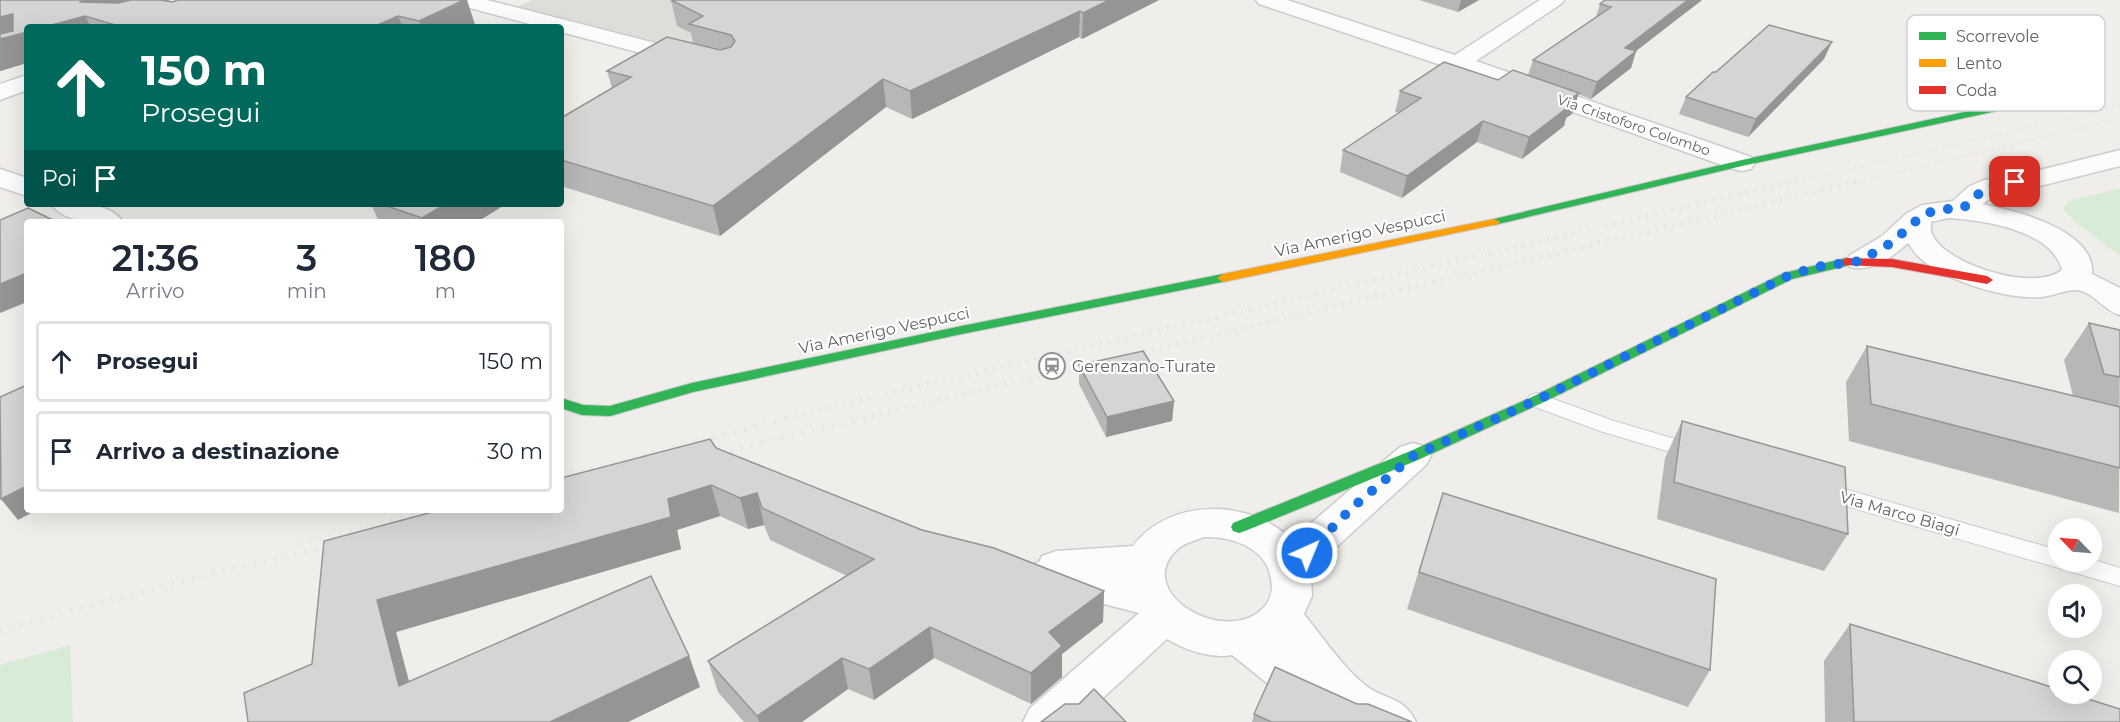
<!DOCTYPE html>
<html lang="it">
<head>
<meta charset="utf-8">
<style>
	body { margin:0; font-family:Montserrat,sans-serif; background:#f6f6f7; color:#1f2937; height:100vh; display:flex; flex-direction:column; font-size:22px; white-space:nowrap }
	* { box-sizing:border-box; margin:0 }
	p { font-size:20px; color:#747a83 }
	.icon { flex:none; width:33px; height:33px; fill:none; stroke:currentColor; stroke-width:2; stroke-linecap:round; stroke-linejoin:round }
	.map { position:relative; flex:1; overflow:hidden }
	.drawer { position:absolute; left:24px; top:219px; width:540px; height:294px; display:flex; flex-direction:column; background:#fff; border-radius:6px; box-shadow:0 6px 24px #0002 }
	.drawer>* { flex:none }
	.top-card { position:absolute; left:24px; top:24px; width:540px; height:183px; border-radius:6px; box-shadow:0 6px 24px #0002; background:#00695c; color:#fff; overflow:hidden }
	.needle { width:39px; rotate:295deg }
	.buttons { position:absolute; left:2048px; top:518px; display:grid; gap:12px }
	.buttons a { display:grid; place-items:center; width:54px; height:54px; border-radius:50%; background:#fff; box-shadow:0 6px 24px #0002; font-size:30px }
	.pin { position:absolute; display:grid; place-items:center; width:51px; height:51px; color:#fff; margin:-26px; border-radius:12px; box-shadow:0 3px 9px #0006 }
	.me { position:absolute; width:66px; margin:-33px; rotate:44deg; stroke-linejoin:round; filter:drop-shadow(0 0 4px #0008) }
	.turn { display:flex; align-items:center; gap:21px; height:126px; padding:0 18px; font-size:27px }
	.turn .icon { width:78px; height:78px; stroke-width:2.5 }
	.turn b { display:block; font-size:42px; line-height:51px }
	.then { display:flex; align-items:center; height:57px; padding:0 18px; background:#0003; gap:12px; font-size:22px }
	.eta { display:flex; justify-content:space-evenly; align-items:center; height:102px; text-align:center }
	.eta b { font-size:36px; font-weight:600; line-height:42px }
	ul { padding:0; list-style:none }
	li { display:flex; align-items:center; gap:18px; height:81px; margin:0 12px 9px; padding:0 6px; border:3px solid #e0e1e3; border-radius:6px }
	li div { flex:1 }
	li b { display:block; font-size:22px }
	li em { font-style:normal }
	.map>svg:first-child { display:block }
	.industrial { fill:#dfddda }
	.green { fill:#d8ebd6 }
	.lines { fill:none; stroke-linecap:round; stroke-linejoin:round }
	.lane-casing { stroke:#cbcccc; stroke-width:2 }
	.street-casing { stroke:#cbcccc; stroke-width:3 }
	.fast-casing { stroke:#cacacb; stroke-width:2 }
	.slow-casing { stroke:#cacacb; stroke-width:2 }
	.jam-casing { stroke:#cacacb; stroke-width:2 }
	.lane { fill:#fdfcfc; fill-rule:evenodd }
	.street { fill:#fdfcfc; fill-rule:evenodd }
	.fast { fill:#30b455; fill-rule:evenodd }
	.slow { fill:#ff9f0a; fill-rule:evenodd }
	.jam { fill:#e5322d; fill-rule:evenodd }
	.rail-far2 { stroke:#e4e4e4; stroke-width:3; stroke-dasharray:1 5; stroke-linecap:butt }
	.rail-far1 { stroke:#e4e4e4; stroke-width:4.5; stroke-dasharray:1.5 7; stroke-linecap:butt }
	.rail { stroke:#e4e4e4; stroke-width:5; stroke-dasharray:1.5 9; stroke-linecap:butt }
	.wall { fill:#b8b7b5 }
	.shaded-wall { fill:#969594 }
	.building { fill:#d6d5d3; stroke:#969594; stroke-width:1.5 }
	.route { stroke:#1a73e8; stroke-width:10; stroke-dasharray:0 18 }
	.labels { text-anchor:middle; stroke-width:4.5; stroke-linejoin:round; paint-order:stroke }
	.far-street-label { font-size:14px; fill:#5f6368; stroke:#fff }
	.street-label { font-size:16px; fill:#5f6368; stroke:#fff }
	.poi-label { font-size:16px; fill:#5f6368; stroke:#fff; text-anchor:start }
	.key { fill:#fff; stroke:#cfd0d2; stroke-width:1.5 }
	.key-label { font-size:16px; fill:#5f6368 }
</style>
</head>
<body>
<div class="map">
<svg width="2120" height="722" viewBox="0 0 2120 722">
	<rect width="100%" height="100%" fill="#efeeea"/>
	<polygon class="industrial" points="532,0 886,0 723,63 513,9"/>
	<g class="green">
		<polygon points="2120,188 2120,256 2074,221 2063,209 2069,201"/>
		<polygon points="70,645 73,722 0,722 0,665"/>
	</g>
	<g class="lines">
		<defs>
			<g id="lane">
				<polygon points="1537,393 1614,421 1702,447 1705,452 1702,457 1694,459 1600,431 1530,405 1527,400 1530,395"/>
				<polygon points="1823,483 2058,550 2058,561 2091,559 2120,568 2120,586 1815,497 1812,491 1815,485"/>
			</g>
			<g id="street">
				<polygon points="452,0 487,0 698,54 701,59 698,64 690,66 561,32 561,27 541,27 455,4"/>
				<polygon points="1256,0 1287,0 1455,55 1540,0 1564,0 1561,4 1476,61 1751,157 1755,163 1751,169 1742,171 1733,169 1450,68 1259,4"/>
				<polygon points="27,75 27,90 0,100 0,84"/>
				<path d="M2120,150V166L2028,189L2000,193L1982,204C2014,210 2096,230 2092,274L2120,288V315C2104,311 2095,293 2077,290C2068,289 2052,296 2041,297C2008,300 1945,281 1920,258C1915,254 1912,248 1908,243C1892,257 1871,273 1850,267L1845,261L1850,255L1882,236L1907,213L1922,205L1953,201L1968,187L1984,180L2028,173ZM1948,218C1983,220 2052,230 2062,270C2035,292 1949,266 1933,236C1930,232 1931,227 1931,222Z"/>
				<polygon points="0,169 27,178 27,196 0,187"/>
				<path d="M51,204C74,204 109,201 123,222C100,222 66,225 51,204Z"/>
				<path d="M1413,443L1426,447L1431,456L1426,465L1331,552L1311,577L1312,596L1304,614C1323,638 1342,666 1365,685C1385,701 1403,695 1416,722C1387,722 1349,722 1329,706L1322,709L1272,687L1232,655C1211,659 1185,650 1167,639L1077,722H1023L1030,708L1139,613L1034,586L1028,575L1034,564L1039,562L1042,556L1056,551L1133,546C1170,497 1253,498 1294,542L1303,530L1400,447ZM1204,537C1232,536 1267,548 1271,579C1273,588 1271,598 1266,605C1228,651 1128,591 1179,548C1185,543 1196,540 1204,537Z"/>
			</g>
			<g id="fast">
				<polygon points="2002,104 2007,107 2006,109 1742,166 1494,225 1488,222 1494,219 1742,160"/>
				<polygon points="1846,258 1852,262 1850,265 1792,279 1542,403 1418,460 1245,531 1239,533 1233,531 1231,527 1233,523 1408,452 1532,397 1784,273"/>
				<polygon points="1223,274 1227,275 1229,278 1227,281 957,335 693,392 610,416 582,415 561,408 561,398 583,405 610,406 692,383 957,327"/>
			</g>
			<g id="slow">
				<polygon points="2085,86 2090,89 2088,91 2002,110 1997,107 2002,104"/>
				<polygon points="1494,219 1500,222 1498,224 1223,282 1217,278 1223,274"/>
			</g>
			<polygon id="jam" points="1846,258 1892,259 1987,276 1993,280 1987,284 1892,267 1842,265 1840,262"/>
		</defs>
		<use href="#lane" class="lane-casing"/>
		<use href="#street" class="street-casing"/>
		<use href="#fast" class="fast-casing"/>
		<use href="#slow" class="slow-casing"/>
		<use href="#jam" class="jam-casing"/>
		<use href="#lane" class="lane"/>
		<use href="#street" class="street"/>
		<use href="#fast" class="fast"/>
		<use href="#slow" class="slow"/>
		<use href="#jam" class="jam"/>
		<g class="rail-far2">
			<polyline points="1791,183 2120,106"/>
			<polyline points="1853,183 2120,119"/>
		</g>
		<g class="rail-far1">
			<polyline points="1127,356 1859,181"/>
			<polyline points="786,418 1797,181"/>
			<polyline points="864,418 1095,363"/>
		</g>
		<g class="rail">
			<polyline points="710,455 870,417"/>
			<polyline points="561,476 792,417"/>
			<polyline points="299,544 432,510"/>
			<polyline points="0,631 198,577 340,544"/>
		</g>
	</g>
	<g class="wall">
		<polygon points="0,0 166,1 172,2 178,0 467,0 475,25 470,27 27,27 27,63 0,71"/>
		<polygon points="671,0 1159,0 1082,39 1079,37 912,119 886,107 720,236 561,186 561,118 612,88 607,71 693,43 691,33 677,26"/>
		<polygon points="1419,0 1479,0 1458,12"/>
		<polygon points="1702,0 1636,51 1631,68 1591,99 1578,94 1572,114 1566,118 1564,126 1522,159 1477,142 1402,198 1340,172 1343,150 1399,113 1395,112 1400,91 1498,80 1528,75 1533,60 1596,17 1600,4"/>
		<polygon points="1824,59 1748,137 1679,114 1686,97 1716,72"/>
		<polygon points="371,204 506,204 477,222 379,222"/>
		<polygon points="2089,323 2120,330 2119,513 1849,441 1846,382 1867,346 2073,396 2064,360"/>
		<polygon points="1079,365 1174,401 1172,421 1106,437 1079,384"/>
		<polygon points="1682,421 1848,534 1824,571 1657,519 1665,458"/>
		<polygon points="716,448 922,530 1104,591 1103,622 1062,654 1062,677 1031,704 934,658 874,700 848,689 802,722 744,722 718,692 708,661 847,576 770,540 764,525 748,529 720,516 677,530 681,549 396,632 409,681 689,656 700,687 628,722 312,664"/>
		<polygon points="1443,493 1710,670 1688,707 1407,609"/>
		<polygon points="1850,624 2120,722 1825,722 1824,661"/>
		<polygon points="1357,704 1412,722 1252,722 1254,714"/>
	</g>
	<g class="shaded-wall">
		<polygon points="81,0 171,0 99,20 80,2"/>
		<polygon points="464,0 467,0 475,25 470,27 421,27 419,21"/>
		<polygon points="1109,0 1159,0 1082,39 1083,13"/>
		<polygon points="1461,0 1479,0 1458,12"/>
		<polygon points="1688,0 1702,0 1636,51 1631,68 1591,99 1597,82 1625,48"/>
		<polygon points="1080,11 1079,37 912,119 910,91"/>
		<polygon points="13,14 27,32 27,63 0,71 0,17"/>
		<polygon points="85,16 91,27 44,27"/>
		<polygon points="398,16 403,27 373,27"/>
		<polygon points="1832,42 1824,59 1748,137 1756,119"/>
		<polygon points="883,79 886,107 720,236 713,206"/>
		<polygon points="1579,93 1572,114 1566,118 1564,126 1522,159 1529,137 1565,103"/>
		<polygon points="1483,121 1477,142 1402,198 1407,176"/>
		<polygon points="446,204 506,204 477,222 424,222 422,218"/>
		<polygon points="27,273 27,302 0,313 0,284"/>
		<polygon points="1174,401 1172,421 1106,437 1107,417"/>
		<polygon points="711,485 720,516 677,530 681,549 396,632 418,717 399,686 377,600 668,499"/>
		<polygon points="27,486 27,510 37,510 18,520 1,499"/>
		<polygon points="757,493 764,525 748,529 740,498"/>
		<polygon points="1104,591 1103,622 1062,654 1062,677 1031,704 1031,673 1049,632"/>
		<polygon points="930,627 934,658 874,700 869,669"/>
		<polygon points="689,656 700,687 628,722 550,722"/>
		<polygon points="842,658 848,689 802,722 759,722 757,716"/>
	</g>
	<g class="building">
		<polygon points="0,0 81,0 80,2 118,3 131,0 161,0 172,2 178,0 464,0 419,21 398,16 373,27 122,27 85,16 44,27 27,27 27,32 0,39 0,34 13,31 13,14 0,17"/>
		<polygon points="671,0 1109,0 1083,13 1080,11 910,91 883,79 713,206 561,160 561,118 631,77 607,71 667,37 720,50 731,47 735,41 731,35 689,24 703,16"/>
		<polygon points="1605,0 1688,0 1625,48 1636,51 1597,82 1533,60 1611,7 1600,4"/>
		<polygon points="1769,25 1832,42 1756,119 1686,97 1713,72 1716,72"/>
		<polygon points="1444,62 1498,80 1513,70 1579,93 1565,103 1571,105 1529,137 1483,121 1407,176 1343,150 1421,98 1400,91"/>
		<polygon points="381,204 446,204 422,218"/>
		<polygon points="28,208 57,222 27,222 27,273 0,284 0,220"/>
		<polygon points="2089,323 2120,330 2120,377 2104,374"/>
		<polygon points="1867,346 2120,407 2120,468 1871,404"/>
		<polygon points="1143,351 1174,401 1107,417 1079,365"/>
		<polygon points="27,385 27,486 1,499 0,397"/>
		<polygon points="1682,421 1845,467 1848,534 1674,482"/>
		<polygon points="710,439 716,448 922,530 994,548 1104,591 1049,632 1062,646 1031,673 930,627 869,669 842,658 757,716 708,661 874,559 762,508 757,493 740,498 711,485 668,499 671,517 377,600 399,686 651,576 689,656 550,722 248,722 244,693 312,664 324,541 440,510 561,510 561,478"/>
		<polygon points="1443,493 1716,579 1710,670 1419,572"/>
		<polygon points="1850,624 2058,689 2058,693 2069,693 2120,709 2120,722 1854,722"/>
		<polygon points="1275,667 1357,704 1368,704 1412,722 1272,722 1254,714"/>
		<polygon points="1094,689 1126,722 1041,722 1065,704 1079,704"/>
	</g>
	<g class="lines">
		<path class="route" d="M1307,553L1353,507L1413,456L1537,400L1788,276L1816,267L1860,261L1891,243L1924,214L1942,209H1962C1984,190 1983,185 2015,182"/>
	</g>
	<defs>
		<symbol id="station-ring" viewBox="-11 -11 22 22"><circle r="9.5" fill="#fff" stroke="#919496" stroke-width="1.5"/><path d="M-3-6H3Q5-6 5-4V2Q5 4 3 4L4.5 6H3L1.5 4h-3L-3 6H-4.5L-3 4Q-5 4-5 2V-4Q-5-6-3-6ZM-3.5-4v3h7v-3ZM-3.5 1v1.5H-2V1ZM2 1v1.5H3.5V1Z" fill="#919496"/></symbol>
	</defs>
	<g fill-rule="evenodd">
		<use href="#station-ring" x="1037" y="351" width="30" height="30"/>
	</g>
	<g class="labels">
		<g class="far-street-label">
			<text transform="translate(1634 125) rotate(19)" y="5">Via Cristoforo Colombo</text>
		</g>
		<g class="street-label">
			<text transform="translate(1360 233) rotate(-12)" y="6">Via Amerigo Vespucci</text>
			<text transform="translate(884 330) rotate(-12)" y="6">Via Amerigo Vespucci</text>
			<text transform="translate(1900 513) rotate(16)" y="6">Via Marco Biagi</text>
		</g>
		<g class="poi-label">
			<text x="1072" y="372">Gerenzano-Turate</text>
		</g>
	</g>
	<rect x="1907" y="15" width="198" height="96" rx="9" class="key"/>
	<rect x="1919" y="32" width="27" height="8" fill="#30b455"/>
	<rect x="1919" y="59" width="27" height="8" fill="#ff9f0a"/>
	<rect x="1919" y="86" width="27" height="8" fill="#e5322d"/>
	<g class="key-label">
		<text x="1956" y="42">Scorrevole</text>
		<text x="1956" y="69">Lento</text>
		<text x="1956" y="96">Coda</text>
	</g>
</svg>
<div class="buttons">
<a><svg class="needle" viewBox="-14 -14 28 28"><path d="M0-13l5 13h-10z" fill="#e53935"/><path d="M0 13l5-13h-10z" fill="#747a83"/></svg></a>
<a><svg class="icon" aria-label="sound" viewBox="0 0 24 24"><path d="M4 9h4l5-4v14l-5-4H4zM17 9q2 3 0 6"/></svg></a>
<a><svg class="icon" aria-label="search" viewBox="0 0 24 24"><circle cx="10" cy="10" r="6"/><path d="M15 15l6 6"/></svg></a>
</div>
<div class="pin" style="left:2015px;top:182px;background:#d93025"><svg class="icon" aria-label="arrive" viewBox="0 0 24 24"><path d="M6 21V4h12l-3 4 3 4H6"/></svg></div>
<svg class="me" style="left:1307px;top:553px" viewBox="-20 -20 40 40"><circle r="17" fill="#1a73e8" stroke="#fff" stroke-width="3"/><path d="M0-11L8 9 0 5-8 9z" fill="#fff"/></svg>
<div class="top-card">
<div class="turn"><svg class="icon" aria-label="ahead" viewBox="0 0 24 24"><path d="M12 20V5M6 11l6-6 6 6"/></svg><div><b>150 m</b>Prosegui</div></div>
<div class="then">Poi<svg class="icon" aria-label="arrive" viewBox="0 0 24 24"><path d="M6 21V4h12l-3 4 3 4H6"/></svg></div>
</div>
<section class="drawer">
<div class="eta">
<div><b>21:36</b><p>Arrivo</p></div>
<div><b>3</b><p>min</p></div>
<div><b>180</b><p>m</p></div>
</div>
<ul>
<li><svg class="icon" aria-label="ahead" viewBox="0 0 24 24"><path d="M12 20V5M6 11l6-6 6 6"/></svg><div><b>Prosegui</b></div><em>150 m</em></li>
<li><svg class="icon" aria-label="arrive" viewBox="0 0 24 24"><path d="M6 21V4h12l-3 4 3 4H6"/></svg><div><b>Arrivo a destinazione</b></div><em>30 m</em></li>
</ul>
</section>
</div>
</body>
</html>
